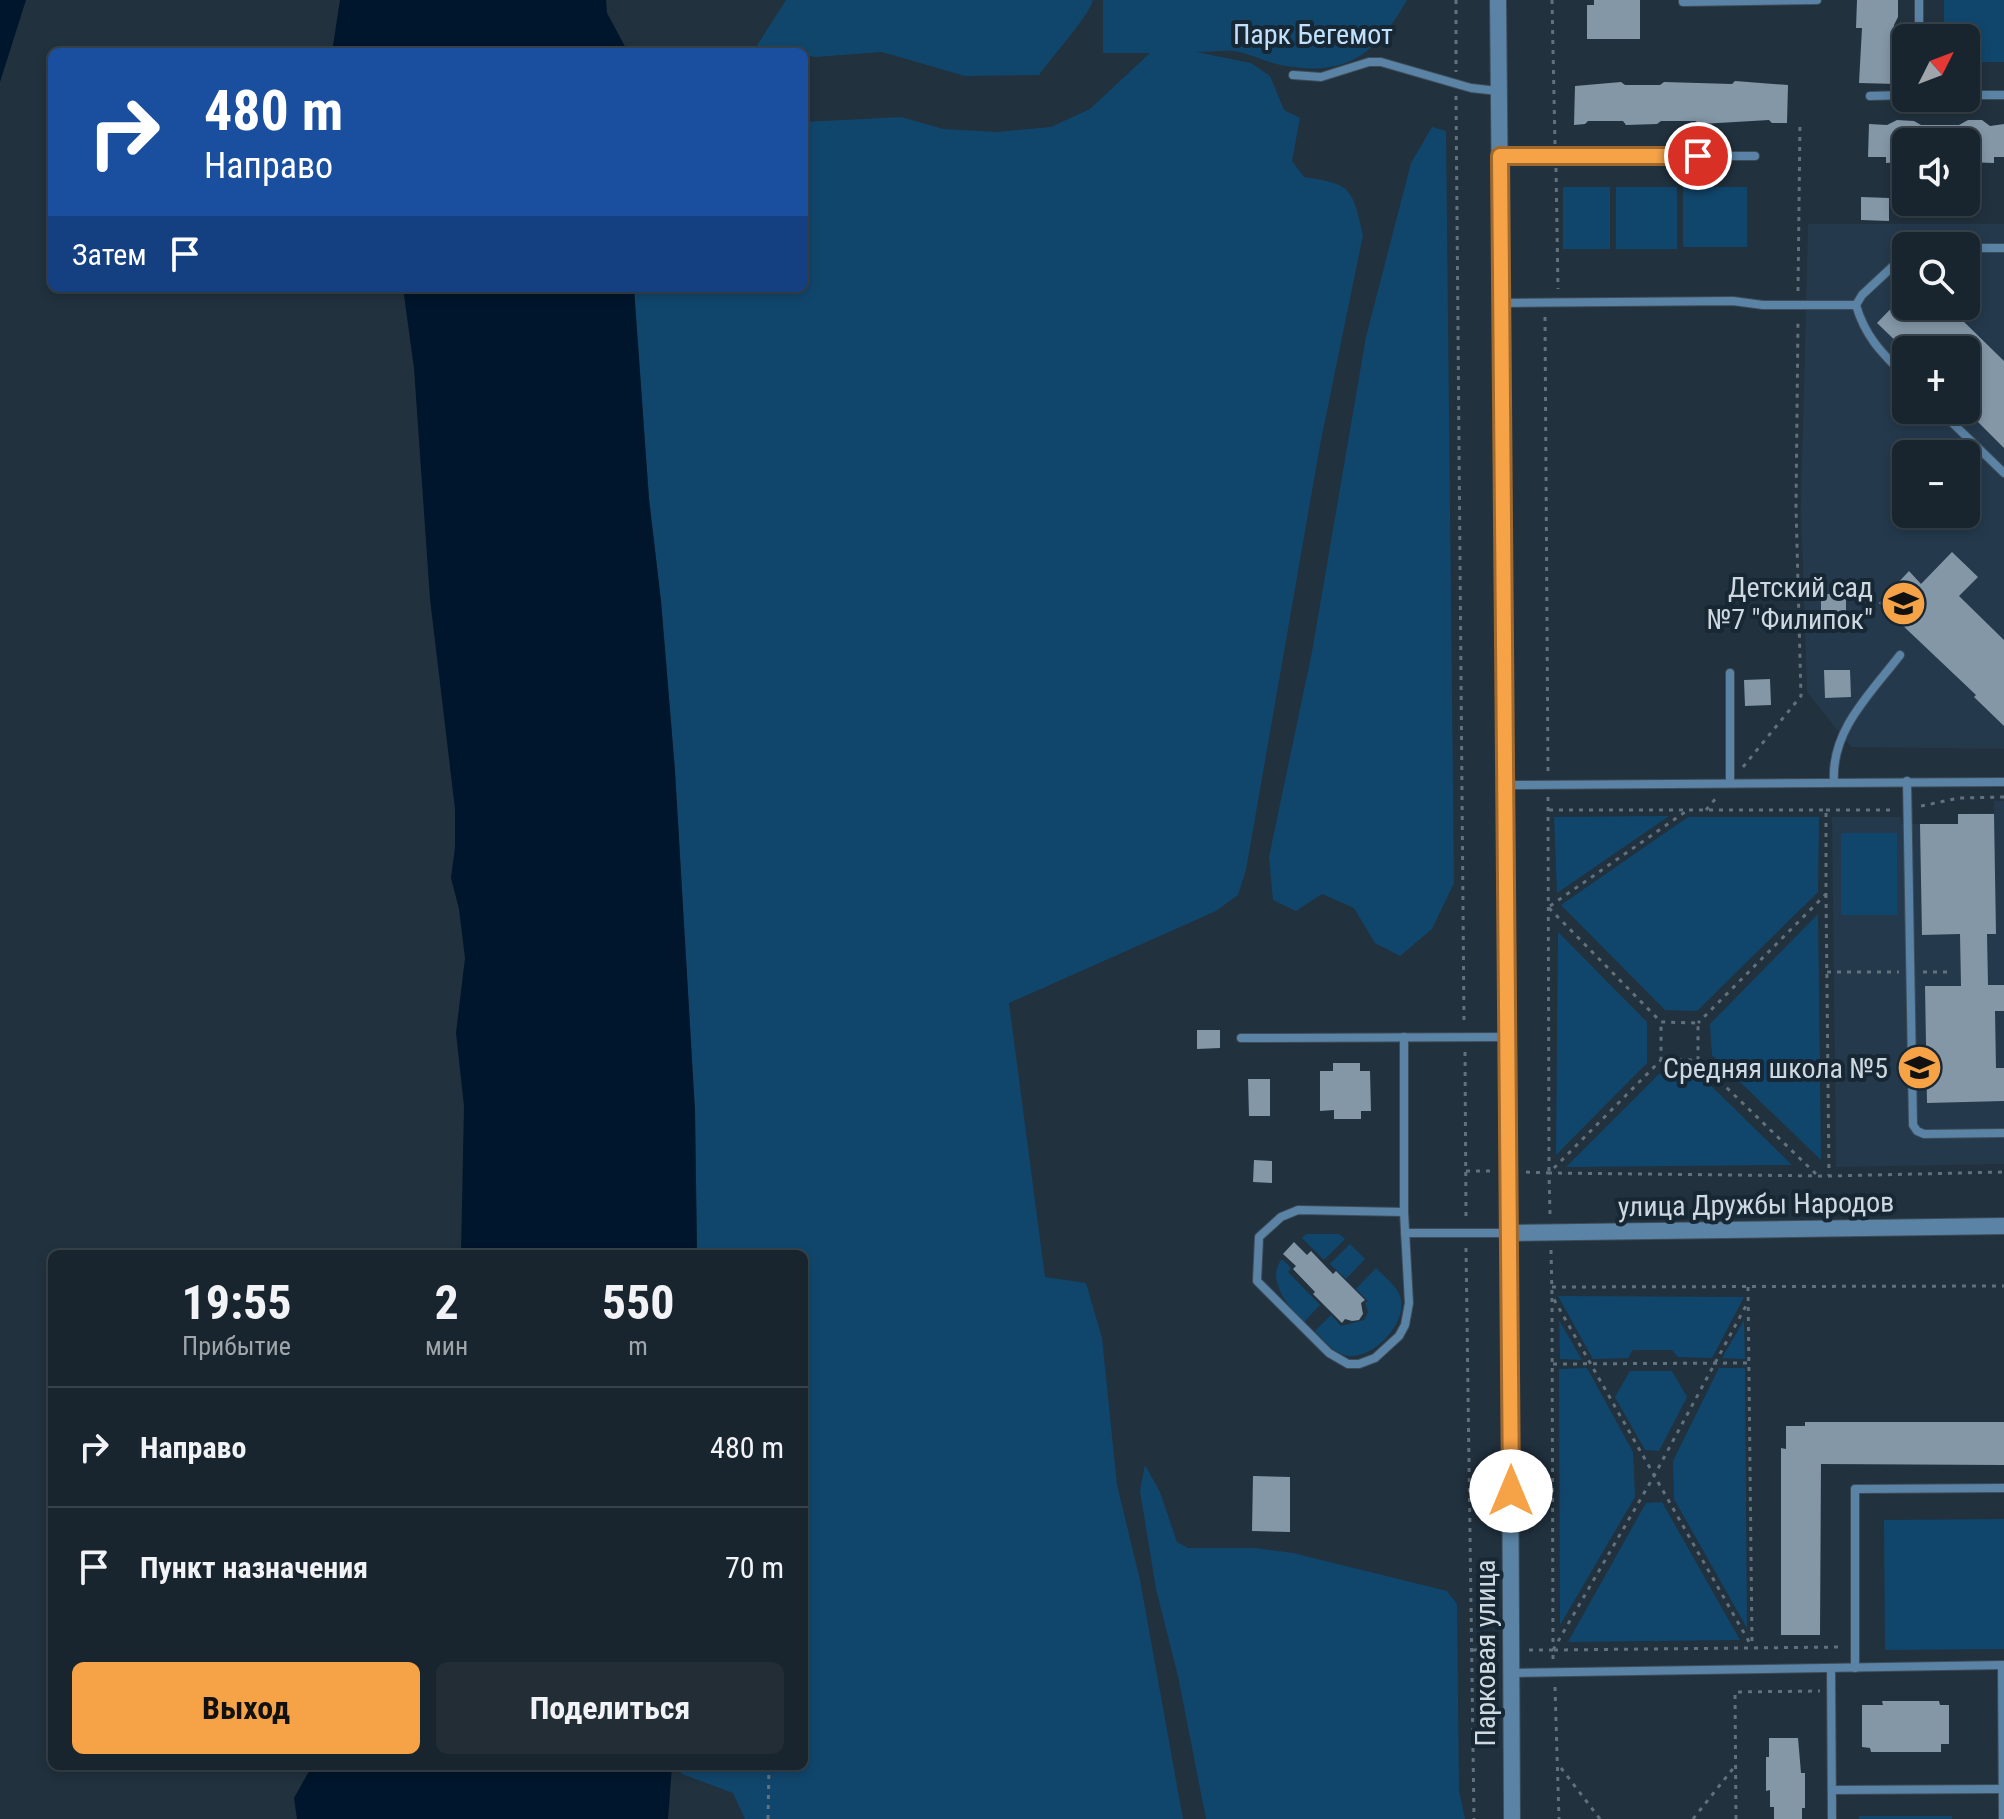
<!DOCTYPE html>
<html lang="ru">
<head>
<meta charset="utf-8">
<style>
	body { margin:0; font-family:"Roboto Condensed",sans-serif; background:#222d36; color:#f1f3f6; height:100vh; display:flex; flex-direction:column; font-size:30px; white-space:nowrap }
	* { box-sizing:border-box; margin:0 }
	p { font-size:26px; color:#9fa5aa }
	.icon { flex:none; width:44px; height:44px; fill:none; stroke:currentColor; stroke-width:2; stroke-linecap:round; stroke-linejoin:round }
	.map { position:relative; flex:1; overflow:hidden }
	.side { position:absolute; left:48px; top:1250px; width:760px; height:520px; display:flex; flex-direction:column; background:#19252e; border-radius:12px; box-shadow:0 4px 12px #0003,0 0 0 2px #37424a }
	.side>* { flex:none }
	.top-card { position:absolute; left:48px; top:48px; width:760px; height:244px; border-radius:12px; box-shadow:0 4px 12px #0003,0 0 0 2px #37424a; background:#1a4fa0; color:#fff; overflow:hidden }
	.needle { width:52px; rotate:48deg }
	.tools { position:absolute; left:1892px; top:24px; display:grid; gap:16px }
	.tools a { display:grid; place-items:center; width:88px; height:88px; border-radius:12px; background:#19252e; box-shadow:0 4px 12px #0003,0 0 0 2px #37424a; font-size:40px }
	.pin { position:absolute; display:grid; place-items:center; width:68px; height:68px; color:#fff; margin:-34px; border:4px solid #fff; border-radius:50%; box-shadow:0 2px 8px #0007 }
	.me { position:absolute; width:88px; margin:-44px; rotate:0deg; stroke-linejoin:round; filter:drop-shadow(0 0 6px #0008) }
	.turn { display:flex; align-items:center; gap:28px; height:168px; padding:0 24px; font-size:36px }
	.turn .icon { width:104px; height:104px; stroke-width:2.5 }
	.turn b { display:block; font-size:56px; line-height:68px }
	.then { display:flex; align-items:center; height:76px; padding:0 24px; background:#0003; gap:16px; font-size:30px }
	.eta { display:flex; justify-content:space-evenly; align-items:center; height:136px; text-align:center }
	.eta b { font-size:48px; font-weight:700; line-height:56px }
	.cta { display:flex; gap:16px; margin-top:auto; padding:16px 24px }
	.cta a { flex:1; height:92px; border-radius:12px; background:#f6a247; color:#111; font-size:32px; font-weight:700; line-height:92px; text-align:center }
	.cta a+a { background:#222d36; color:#f1f3f6 }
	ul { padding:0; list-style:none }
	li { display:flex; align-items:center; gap:24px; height:120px; padding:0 24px; border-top:2px solid #37424a }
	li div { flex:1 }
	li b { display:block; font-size:30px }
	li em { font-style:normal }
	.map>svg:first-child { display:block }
	.built { fill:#24394c; fill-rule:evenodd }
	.green { fill:#11466c }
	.water { fill:#00162c }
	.building { fill:#8497a7 }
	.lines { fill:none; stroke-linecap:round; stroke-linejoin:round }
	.service-casing { stroke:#3d4c58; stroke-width:10 }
	.tertiary-casing { stroke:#3d4c58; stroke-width:18 }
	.path { stroke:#63717d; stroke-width:3; stroke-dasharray:4 6; stroke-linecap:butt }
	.service { stroke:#5a83a5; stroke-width:8 }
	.tertiary { stroke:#5a83a5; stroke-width:16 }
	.route-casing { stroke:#a0692e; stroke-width:20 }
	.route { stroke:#f6a247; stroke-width:14 }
	.labels { text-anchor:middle; stroke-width:8; stroke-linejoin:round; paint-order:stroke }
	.park-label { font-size:28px; fill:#c1e0fb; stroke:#172734 }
	.poi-label { font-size:28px; fill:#ced8e1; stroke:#172734; text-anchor:end }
	.street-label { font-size:28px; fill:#ced8e1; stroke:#172734 }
</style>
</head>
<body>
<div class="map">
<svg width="2004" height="1819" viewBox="0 0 2004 1819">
	<rect width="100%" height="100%" fill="#21313e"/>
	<g class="built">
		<path d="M1808,224H2004V749L1851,747L1807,692L1801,506ZM1906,246H1966V306H1906ZM1906,350H1966V410H1906ZM1906,454H1966V514H1906Z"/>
		<polygon points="1994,801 2004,801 2004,1164 1836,1167 1832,817 1901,817 1902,824 1958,824 1958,814 1994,813"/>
	</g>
	<g class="green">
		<path d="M786,0H1093C1089,16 1051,58 1039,75L965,76L882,52L815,57L804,55V52L756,47Z"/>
		<path d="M1103,0H1407C1376,54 1347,78 1281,65C1265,62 1249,53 1233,51C1221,50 1208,52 1196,52L1251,63L1270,76L1284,110L1300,118L1292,161L1304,177C1352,184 1352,188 1363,235L1320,445L1246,870L1238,895L1216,911L1009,1003L1045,1277L1086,1283L1102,1338L1117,1485L1140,1580L1183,1819H745L733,1793L682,1774L676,1766H804V1254H697L695,1111L675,771L661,601L649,499L634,288H804V122L901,117L943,129L997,132L1051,127L1090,109L1150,53H1103Z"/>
		<polygon points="1944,0 2004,0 2004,62 1966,62 1966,38 1944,38"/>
		<polygon points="1432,127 1446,131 1454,883 1432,929 1400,956 1375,943 1354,908 1322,894 1296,911 1273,900 1269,857 1312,652 1366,337 1411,163"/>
		<rect x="1563" y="187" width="47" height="62"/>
		<rect x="1616" y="187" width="61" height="62"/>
		<rect x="1683" y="187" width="64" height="60"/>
		<polygon points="1669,816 1557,893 1554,817"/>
		<polygon points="1688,817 1819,817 1818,892 1697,1011 1665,1010 1561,905"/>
		<rect x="1841" y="833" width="56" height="82"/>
		<polygon points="1818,914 1821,1160 1712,1055 1710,1024"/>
		<polygon points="1558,932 1647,1022 1647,1063 1556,1155"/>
		<polygon points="1659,1074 1700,1075 1792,1165 1566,1167"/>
		<polygon points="1306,1234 1339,1234 1345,1239 1324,1260 1302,1238"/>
		<polygon points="1350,1244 1365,1259 1346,1279 1330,1264"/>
		<path d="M1282,1259L1291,1268L1288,1272L1320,1305L1304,1322C1289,1307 1265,1280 1282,1259Z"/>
		<path d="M1376,1268C1384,1277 1396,1285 1400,1296C1409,1321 1375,1358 1350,1356C1335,1355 1325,1341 1315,1331L1331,1315L1341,1326L1364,1320L1368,1312L1365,1303L1368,1301L1356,1289Z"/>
		<polygon points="1558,1296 1744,1297 1712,1358 1678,1357 1672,1350 1633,1350 1628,1358 1593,1359"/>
		<polygon points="1559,1320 1582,1360 1560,1359"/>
		<polygon points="1744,1320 1745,1359 1722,1358"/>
		<polygon points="1587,1368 1633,1452 1635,1497 1560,1625 1559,1369"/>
		<polygon points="1719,1368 1745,1368 1747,1628 1674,1499 1673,1461"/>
		<polygon points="1630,1371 1672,1371 1687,1397 1659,1451 1645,1450 1615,1397"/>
		<polygon points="1145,1465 1160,1492 1177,1542 1188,1548 1256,1548 1293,1553 1447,1591 1457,1604 1459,1791 1465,1819 1206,1819 1178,1676 1156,1589 1140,1491"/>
		<polygon points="1662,1502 1740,1640 1568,1642 1646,1503"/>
		<polygon points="2004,1519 2004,1649 1885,1650 1884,1520"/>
		<rect x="1859" y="1816" width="93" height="3"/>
	</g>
	<g class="water">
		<polygon points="0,0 26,0 0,82"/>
		<polygon points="340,0 606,0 607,13 628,52 332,52"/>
		<polygon points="403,288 634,288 649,499 661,601 675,771 695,1111 697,1254 461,1254 464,1106 456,1033 465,958 459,909 451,878 455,847 455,809 430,599 414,368"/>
		<polygon points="312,1766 672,1766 668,1819 297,1819 294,1798"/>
	</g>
	<g class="building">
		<polygon points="1594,0 1640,0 1640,39 1587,39 1587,5 1594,5"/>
		<polygon points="1857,0 1898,0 1898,17 1894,25 1897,84 1859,83 1862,28 1856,28"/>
		<polygon points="1735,81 1788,85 1787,123 1772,123 1769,120 1701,124 1695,121 1661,121 1657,124 1626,125 1623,121 1588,121 1585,124 1574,125 1575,86 1621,82 1625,85 1660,85 1664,82 1732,84"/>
		<polygon points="1897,120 1914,121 1921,125 1959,125 1968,120 1982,120 1990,126 2004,124 2004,157 1994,157 1994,163 1966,162 1966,142 1906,142 1906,162 1886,163 1886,157 1868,157 1869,124 1887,125"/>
		<polygon points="1861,197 1889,198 1889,221 1861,220"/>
		<polygon points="1906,293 1906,306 1967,306 1958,316 2004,361 2004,448 1966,410 1966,350 1939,350 1932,343 1924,350 1905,350 1877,323"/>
		<polygon points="1952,552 1978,577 1959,596 2004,640 2004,726 1974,697 1976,695 1879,603 1909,571 1921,584"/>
		<polygon points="1821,594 1846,594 1846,621 1821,622"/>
		<polygon points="1824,670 1850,670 1851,697 1825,698"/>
		<polygon points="1770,679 1771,705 1745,706 1744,680"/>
		<polygon points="1958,814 1994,814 1996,934 1987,934 1988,985 2004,985 2004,1011 1995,1011 1996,1068 2004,1068 2004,1101 1927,1103 1925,986 1961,986 1960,934 1922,935 1920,824 1958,824"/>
		<polygon points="1197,1030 1220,1030 1220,1048 1197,1049"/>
		<polygon points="1333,1063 1360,1063 1360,1071 1370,1071 1371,1111 1361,1111 1361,1119 1334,1119 1334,1110 1320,1111 1320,1071 1333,1071"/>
		<polygon points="1248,1079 1270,1079 1270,1116 1249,1116"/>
		<polygon points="1254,1160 1272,1161 1272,1183 1253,1182"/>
		<polygon points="1294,1242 1307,1255 1311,1251 1333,1274 1336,1271 1365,1300 1361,1303 1363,1314 1359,1320 1352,1321 1345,1319 1342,1323 1313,1294 1315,1292 1293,1269 1296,1266 1283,1254"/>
		<polygon points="1805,1422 2004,1422 2004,1465 1821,1464 1820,1635 1781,1635 1781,1448 1786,1449 1786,1426 1805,1426"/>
		<polygon points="1253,1476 1290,1477 1290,1532 1252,1531"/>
		<polygon points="1882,1701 1939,1701 1940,1705 1949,1705 1949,1744 1941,1744 1941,1752 1871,1752 1870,1748 1862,1747 1862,1705 1883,1705"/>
		<polygon points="1769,1738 1798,1738 1801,1773 1805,1773 1805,1808 1802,1808 1802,1819 1774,1819 1774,1807 1770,1807 1770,1790 1766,1791 1766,1757 1769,1757"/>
	</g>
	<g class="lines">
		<defs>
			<g id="service">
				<polyline points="1683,0 1683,2 1817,0"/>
				<polyline points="1919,0 1919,38"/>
				<polyline points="1293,75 1321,77 1369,62 1381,62 1471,88 1498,91"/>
				<polyline points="1966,95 2004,95"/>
				<polyline points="1870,96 1906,95"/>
				<polyline points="1500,156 1755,156"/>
				<polyline points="1966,248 2004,248"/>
				<path d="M1906,254L1862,295L1856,305C1865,337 1883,354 1906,377"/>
				<polyline points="1501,303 1733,301 1763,305 1856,305"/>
				<polyline points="1939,410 2004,473"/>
				<polyline points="1730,673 1730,782"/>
				<path d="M1834,781C1831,730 1871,693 1900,655"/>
				<polyline points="1907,781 1913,1125 1917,1131 1924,1134 2004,1133"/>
				<polyline points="1506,785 2004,782"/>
				<polyline points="1241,1038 1507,1037"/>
				<polyline points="1404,1212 1298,1210 1281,1217 1259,1237 1257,1281 1329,1353 1348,1364 1359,1364 1375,1358 1399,1336 1405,1325 1409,1303 1404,1212 1404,1037"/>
				<polyline points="1405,1233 1509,1233"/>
				<polyline points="2002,1667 2003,1819"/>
				<polyline points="1831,1668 1832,1819"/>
				<polyline points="1855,1668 1855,1489 2004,1488"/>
				<polyline points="1511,1673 2004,1665"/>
				<polyline points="1832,1790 2002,1789"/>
			</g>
			<g id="tertiary">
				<polyline points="1498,0 1508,1037 1512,1819"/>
				<polyline points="1509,1233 2004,1226"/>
			</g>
		</defs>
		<use href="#service" class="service-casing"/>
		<use href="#tertiary" class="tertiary-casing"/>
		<g class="path">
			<polyline points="1456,0 1456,72"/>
			<polyline points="1552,0 1555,145"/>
			<polyline points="1456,96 1464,1024"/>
			<polyline points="1556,168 1558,289"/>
			<polyline points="1798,291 1800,123"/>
			<polyline points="1545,317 1548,773"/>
			<polyline points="1743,767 1801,696 1796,508 1798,319"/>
			<polyline points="1548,797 1549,1173"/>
			<polyline points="1921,806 1959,798 2004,797"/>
			<polyline points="1549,810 1826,810 1826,894 1698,1023"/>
			<polyline points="1706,810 1717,797"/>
			<polyline points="1826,810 1894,810"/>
			<polyline points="1826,894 1829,1176"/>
			<polyline points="1550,906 1688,810"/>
			<polyline points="1549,908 1661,1022 1698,1023 1698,1060 1661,1060 1661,1022"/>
			<polyline points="1827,972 1899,972"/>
			<polyline points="1923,972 1947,972"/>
			<polyline points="1465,1052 1466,1220"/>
			<polyline points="1698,1060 1816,1174"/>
			<polyline points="1466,1171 1490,1171"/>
			<polyline points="1526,1172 1549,1173 1661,1060"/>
			<polyline points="1550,1214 1549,1173 1829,1176 2004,1172"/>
			<polyline points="1466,1248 1474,1819"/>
			<polyline points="1551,1250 1552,1296 1752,1647"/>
			<polyline points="1552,1287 2004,1286"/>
			<polyline points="1748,1287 1752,1643"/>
			<polyline points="1552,1298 1553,1646"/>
			<polyline points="1553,1364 1750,1363"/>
			<polyline points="1473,1650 1493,1650"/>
			<polyline points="1529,1650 1553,1650"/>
			<polyline points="1553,1650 1654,1476 1748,1302"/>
			<polyline points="1553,1659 1553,1650 1840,1647"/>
			<polyline points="1555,1687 1559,1819"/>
			<polyline points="1561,1768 1600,1819"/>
			<polyline points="768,1819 769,1766"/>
			<polyline points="1693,1819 1735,1766"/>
			<polyline points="1736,1819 1735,1692 1820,1691"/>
		</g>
		<use href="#service" class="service"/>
		<use href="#tertiary" class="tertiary"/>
	</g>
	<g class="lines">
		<defs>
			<polyline id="route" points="1511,1491 1500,156 1698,156"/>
		</defs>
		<use href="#route" class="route-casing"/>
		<use href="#route" class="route"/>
	</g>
	<defs>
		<symbol id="school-disc" viewBox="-11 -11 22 22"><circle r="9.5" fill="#f6a247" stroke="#172734"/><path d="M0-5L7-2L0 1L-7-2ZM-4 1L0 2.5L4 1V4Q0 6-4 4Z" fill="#111"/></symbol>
	</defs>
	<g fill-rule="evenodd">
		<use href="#school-disc" x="1878" y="578" width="51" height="51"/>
		<use href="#school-disc" x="1894" y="1042" width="51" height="51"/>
	</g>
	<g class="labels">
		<g class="park-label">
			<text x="1313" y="44">Парк Бегемот</text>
		</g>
		<g class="poi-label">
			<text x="1873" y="597">Детский сад<tspan x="1873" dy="32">№7 "Филипок"</tspan></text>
			<text x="1888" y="1078">Средняя школа №5</text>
		</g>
		<g class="street-label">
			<text transform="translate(1756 1204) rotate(-1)" y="10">улица Дружбы Народов</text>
			<text transform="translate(1485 1653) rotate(-90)" y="10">Парковая улица</text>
		</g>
	</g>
</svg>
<div class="tools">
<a><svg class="needle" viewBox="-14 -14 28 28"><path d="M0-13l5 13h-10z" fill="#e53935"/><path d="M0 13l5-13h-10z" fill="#9fa5aa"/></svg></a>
<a><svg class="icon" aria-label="sound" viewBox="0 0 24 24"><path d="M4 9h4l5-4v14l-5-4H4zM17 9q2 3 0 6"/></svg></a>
<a><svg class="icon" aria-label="search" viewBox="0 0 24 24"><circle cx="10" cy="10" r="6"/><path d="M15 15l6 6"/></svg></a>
<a>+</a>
<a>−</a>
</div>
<div class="pin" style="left:1698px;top:156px;background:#d93025"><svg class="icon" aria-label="arrive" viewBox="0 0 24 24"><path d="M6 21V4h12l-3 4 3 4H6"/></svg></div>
<svg class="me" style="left:1511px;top:1491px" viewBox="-20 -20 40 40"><circle r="19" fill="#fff"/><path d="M0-13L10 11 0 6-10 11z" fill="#f6a247"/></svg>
<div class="top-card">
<div class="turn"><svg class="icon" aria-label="right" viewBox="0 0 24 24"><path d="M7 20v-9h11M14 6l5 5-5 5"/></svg><div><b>480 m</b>Направо</div></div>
<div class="then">Затем<svg class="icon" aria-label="arrive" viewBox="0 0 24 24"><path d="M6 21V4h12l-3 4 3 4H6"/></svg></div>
</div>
<section class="side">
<div class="eta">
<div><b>19:55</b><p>Прибытие</p></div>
<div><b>2</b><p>мин</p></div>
<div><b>550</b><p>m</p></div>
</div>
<ul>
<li><svg class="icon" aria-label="right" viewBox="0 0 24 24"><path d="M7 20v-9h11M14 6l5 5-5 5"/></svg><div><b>Направо</b></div><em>480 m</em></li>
<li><svg class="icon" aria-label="arrive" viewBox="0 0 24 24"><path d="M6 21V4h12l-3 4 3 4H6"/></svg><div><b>Пункт назначения</b></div><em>70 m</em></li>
</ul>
<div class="cta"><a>Выход</a><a>Поделиться</a></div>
</section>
</div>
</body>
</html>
